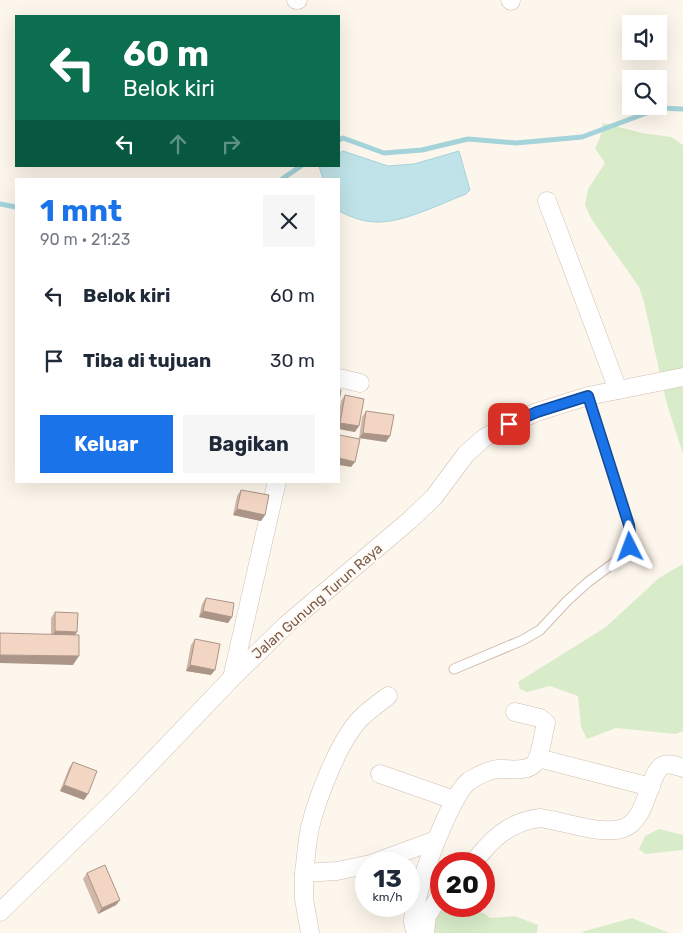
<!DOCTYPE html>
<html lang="id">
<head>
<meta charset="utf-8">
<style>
	body { margin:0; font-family:Rubik,sans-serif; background:#f6f6f7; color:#1f2937; height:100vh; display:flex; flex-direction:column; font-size:19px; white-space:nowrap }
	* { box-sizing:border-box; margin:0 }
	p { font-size:16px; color:#747a83 }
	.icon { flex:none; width:28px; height:28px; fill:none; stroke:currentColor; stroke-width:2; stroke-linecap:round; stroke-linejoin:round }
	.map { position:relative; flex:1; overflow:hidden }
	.sheet { position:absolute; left:15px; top:178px; width:325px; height:305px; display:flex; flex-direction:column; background:#fff; border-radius:0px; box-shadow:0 5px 20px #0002 }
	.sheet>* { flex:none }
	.banner { position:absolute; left:15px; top:15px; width:325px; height:152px; border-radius:0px; box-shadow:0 5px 20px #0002; background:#0b6e4f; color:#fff; overflow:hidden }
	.buttons { position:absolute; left:622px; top:15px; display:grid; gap:10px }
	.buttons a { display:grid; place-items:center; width:45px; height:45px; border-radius:0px; background:#fff; box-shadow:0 5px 20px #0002; font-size:25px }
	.speed { position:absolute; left:355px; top:852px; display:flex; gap:10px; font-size:25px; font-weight:700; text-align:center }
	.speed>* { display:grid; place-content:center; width:65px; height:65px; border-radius:50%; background:#fff; box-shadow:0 5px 20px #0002; line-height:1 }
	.speed small { font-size:12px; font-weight:400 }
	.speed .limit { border:8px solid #d22; background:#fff; color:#111 }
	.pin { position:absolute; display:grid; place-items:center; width:42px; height:42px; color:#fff; margin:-21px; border-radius:10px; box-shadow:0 2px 8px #0006 }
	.me { position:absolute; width:55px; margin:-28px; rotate:357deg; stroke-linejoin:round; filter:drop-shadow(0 0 4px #0008) }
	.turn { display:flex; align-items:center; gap:18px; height:105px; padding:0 25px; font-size:22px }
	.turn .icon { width:65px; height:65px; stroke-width:2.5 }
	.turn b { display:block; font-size:35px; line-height:42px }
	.lanes { display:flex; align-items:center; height:48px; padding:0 25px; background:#0003; justify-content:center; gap:25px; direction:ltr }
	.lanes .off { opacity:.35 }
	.round { display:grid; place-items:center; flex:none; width:52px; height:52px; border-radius:0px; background:#f6f6f7 }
	.head { display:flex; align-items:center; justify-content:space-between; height:85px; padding:0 25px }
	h1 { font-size:30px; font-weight:700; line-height:38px; color:#1a73e8 }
	.cta { display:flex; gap:10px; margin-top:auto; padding:10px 25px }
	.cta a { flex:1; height:58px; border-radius:0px; background:#1a73e8; color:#fff; font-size:20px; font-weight:700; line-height:58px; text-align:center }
	.cta a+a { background:#f6f6f7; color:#1f2937 }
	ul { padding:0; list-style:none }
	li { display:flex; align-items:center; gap:15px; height:65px; padding:0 25px }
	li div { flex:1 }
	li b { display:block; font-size:19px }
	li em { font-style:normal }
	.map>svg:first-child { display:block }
	.green { fill:#d8ecc9 }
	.water { fill:#bfe3e8; stroke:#a5d3da }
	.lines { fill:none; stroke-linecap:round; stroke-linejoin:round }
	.stream { stroke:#a5d3da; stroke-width:5 }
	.lane-casing { stroke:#d1beb0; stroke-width:11 }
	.street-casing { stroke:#d1beb0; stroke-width:19 }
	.lane { stroke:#fff; stroke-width:9 }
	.street { stroke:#fff; stroke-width:18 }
	.wall { fill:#d1b7a8 }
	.shaded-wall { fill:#aa9588 }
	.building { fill:#f3d5c3; stroke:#aa9588 }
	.route-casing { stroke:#114b97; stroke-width:12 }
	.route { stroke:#1a73e8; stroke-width:9 }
	.labels { text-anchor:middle; stroke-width:4; stroke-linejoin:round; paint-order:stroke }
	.street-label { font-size:14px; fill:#7a5c4d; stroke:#fffaf3 }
</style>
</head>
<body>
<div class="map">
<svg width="683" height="933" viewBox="0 0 683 933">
	<rect width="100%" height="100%" fill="#fdf6ec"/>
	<g class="green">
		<polygon points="603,123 642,133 671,137 683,145 683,454 666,401 644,302 639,287 592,220 585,205 588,189 605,163 595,148 600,138"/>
		<polygon points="683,564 683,731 676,734 616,728 587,739 581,727 578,696 550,686 527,692 520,689 518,682 606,627 659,578"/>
		<polygon points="659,829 683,835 683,850 645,854 639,849 645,836"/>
		<polygon points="441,906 484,913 490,918 515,916 538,925 537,933 418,933"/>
		<polygon points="632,918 669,933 582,933 585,931"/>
	</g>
	<path class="water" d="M343,151L388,166L414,164L459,151L470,190L466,194C440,204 403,223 376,222C364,222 350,217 339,211V179H323L319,166H339V153Z"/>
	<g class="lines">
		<g class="stream">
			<polyline points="339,140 343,138 384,153 422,150 468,139 516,143 582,137 660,108 683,109"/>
			<polyline points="282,179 301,166"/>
			<polyline points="0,204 16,207"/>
		</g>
		<defs>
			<polyline id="lane" points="454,669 523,640 540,630 567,601 588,582 626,554 630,547 631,540 629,525 588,396"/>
			<g id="street">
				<polyline points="296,0 298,0"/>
				<polyline points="510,0 511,1"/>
				<polyline points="547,201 618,390"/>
				<polyline points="339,378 360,383"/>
				<polyline points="232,678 277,481"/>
				<polyline points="538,758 651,787"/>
				<polyline points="380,774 454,800"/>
				<polyline points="371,864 436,840"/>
				<path d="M472,864C492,839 508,822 540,818C563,821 602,836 624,828C649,818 648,771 664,765C671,763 677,766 683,768"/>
				<path d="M366,865L337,871L304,873C306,858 307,842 310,827C318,796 339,740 361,718C369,710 379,703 388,696"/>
				<polyline points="304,873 304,899 310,933"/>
				<polyline points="0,912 117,798 232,678 286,625 410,520 434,497 466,454 484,438 509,424 537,412 588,396 683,377"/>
				<path d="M416,933C415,929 413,925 413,922C412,898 450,795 469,781C477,776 488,770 498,769C509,768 525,773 534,764C541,757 543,733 546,723L540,718L515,712"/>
				<polyline points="425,933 427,916 441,894"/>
			</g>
		</defs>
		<use href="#lane" class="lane-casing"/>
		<use href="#street" class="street-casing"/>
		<use href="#lane" class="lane"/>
		<use href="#street" class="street"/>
	</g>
	<g class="wall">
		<polygon points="345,395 355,432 339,429 339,413 341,401"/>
		<polygon points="366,411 390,436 386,442 359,438 362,417"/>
		<polygon points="241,490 265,515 261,521 233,515 237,496"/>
		<polygon points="206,598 232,617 228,623 199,617 202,604"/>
		<polygon points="55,612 75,635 73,665 51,634 51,618"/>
		<polygon points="195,639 211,675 186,671 191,645"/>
		<polygon points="73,762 84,800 60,791 69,768"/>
		<polygon points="87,873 120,900 116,905 98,914 83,879"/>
	</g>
	<g class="shaded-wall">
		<polygon points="340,423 359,426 355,432 339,429 339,424"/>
		<polygon points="363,433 390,436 386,442 359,438"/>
		<polygon points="339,458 355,462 351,467 339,465"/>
		<polygon points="237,509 265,515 261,521 233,515"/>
		<polygon points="203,611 232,617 228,623 199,617"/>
		<polygon points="55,631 77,632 73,638 51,637"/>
		<polygon points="0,655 79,656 73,665 0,663"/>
		<polygon points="190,665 215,670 211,675 186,671"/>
		<polygon points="64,785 88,794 84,800 60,791"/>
		<polygon points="120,900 116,905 98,914 102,908"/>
	</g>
	<g class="building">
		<polygon points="339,389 341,390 339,401"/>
		<polygon points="345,395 364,399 359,426 340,423"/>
		<polygon points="366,411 394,415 390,436 363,433"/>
		<polygon points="339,435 360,439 355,462 339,458"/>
		<polygon points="241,490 269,495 265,515 237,509"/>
		<polygon points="206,598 234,603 232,617 203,611"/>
		<polygon points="55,612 78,613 77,632 55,631"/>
		<polygon points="0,633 79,635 79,656 0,655"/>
		<polygon points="195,639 220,644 215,670 190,665"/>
		<polygon points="73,762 97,771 88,794 64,785"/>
		<polygon points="105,865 120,900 102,908 87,873"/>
	</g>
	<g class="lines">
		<defs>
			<polyline id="route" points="509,424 537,412 588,396 629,525 631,540 630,547"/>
		</defs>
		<use href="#route" class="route-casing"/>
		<use href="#route" class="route"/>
	</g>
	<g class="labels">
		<g class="street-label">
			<text transform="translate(317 601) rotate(-41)" y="5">Jalan Gunung Turun Raya</text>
		</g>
	</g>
</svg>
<div class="buttons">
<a><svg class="icon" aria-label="sound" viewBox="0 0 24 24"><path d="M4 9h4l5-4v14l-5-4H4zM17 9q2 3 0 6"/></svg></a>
<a><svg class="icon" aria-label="search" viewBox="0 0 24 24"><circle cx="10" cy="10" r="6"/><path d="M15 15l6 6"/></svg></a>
</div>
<div class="speed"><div>13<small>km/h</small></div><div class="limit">20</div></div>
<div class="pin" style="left:509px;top:424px;background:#d93025"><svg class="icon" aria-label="arrive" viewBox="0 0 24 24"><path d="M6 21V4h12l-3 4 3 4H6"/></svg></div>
<svg class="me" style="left:630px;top:547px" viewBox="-20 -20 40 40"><path d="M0-17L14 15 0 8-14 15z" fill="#1a73e8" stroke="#fff" stroke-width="4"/></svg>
<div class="banner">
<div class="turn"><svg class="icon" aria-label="left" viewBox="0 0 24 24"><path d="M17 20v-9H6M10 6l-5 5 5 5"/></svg><div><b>60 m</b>Belok kiri</div></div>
<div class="lanes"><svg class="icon" aria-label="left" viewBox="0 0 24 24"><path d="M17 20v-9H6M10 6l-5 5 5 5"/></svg><svg class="icon off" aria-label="ahead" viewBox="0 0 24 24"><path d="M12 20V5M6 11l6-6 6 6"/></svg><svg class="icon off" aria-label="right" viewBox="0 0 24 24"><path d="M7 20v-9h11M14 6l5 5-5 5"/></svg></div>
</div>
<section class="sheet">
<div class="head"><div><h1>1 mnt</h1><p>90 m · 21:23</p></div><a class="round"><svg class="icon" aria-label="close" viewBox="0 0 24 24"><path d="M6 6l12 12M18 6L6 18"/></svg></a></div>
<ul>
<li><svg class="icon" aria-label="left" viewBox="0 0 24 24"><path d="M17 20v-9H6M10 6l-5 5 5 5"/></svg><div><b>Belok kiri</b></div><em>60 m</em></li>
<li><svg class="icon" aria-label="arrive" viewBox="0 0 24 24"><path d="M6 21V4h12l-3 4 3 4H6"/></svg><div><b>Tiba di tujuan</b></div><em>30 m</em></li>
</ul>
<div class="cta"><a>Keluar</a><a>Bagikan</a></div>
</section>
</div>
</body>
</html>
